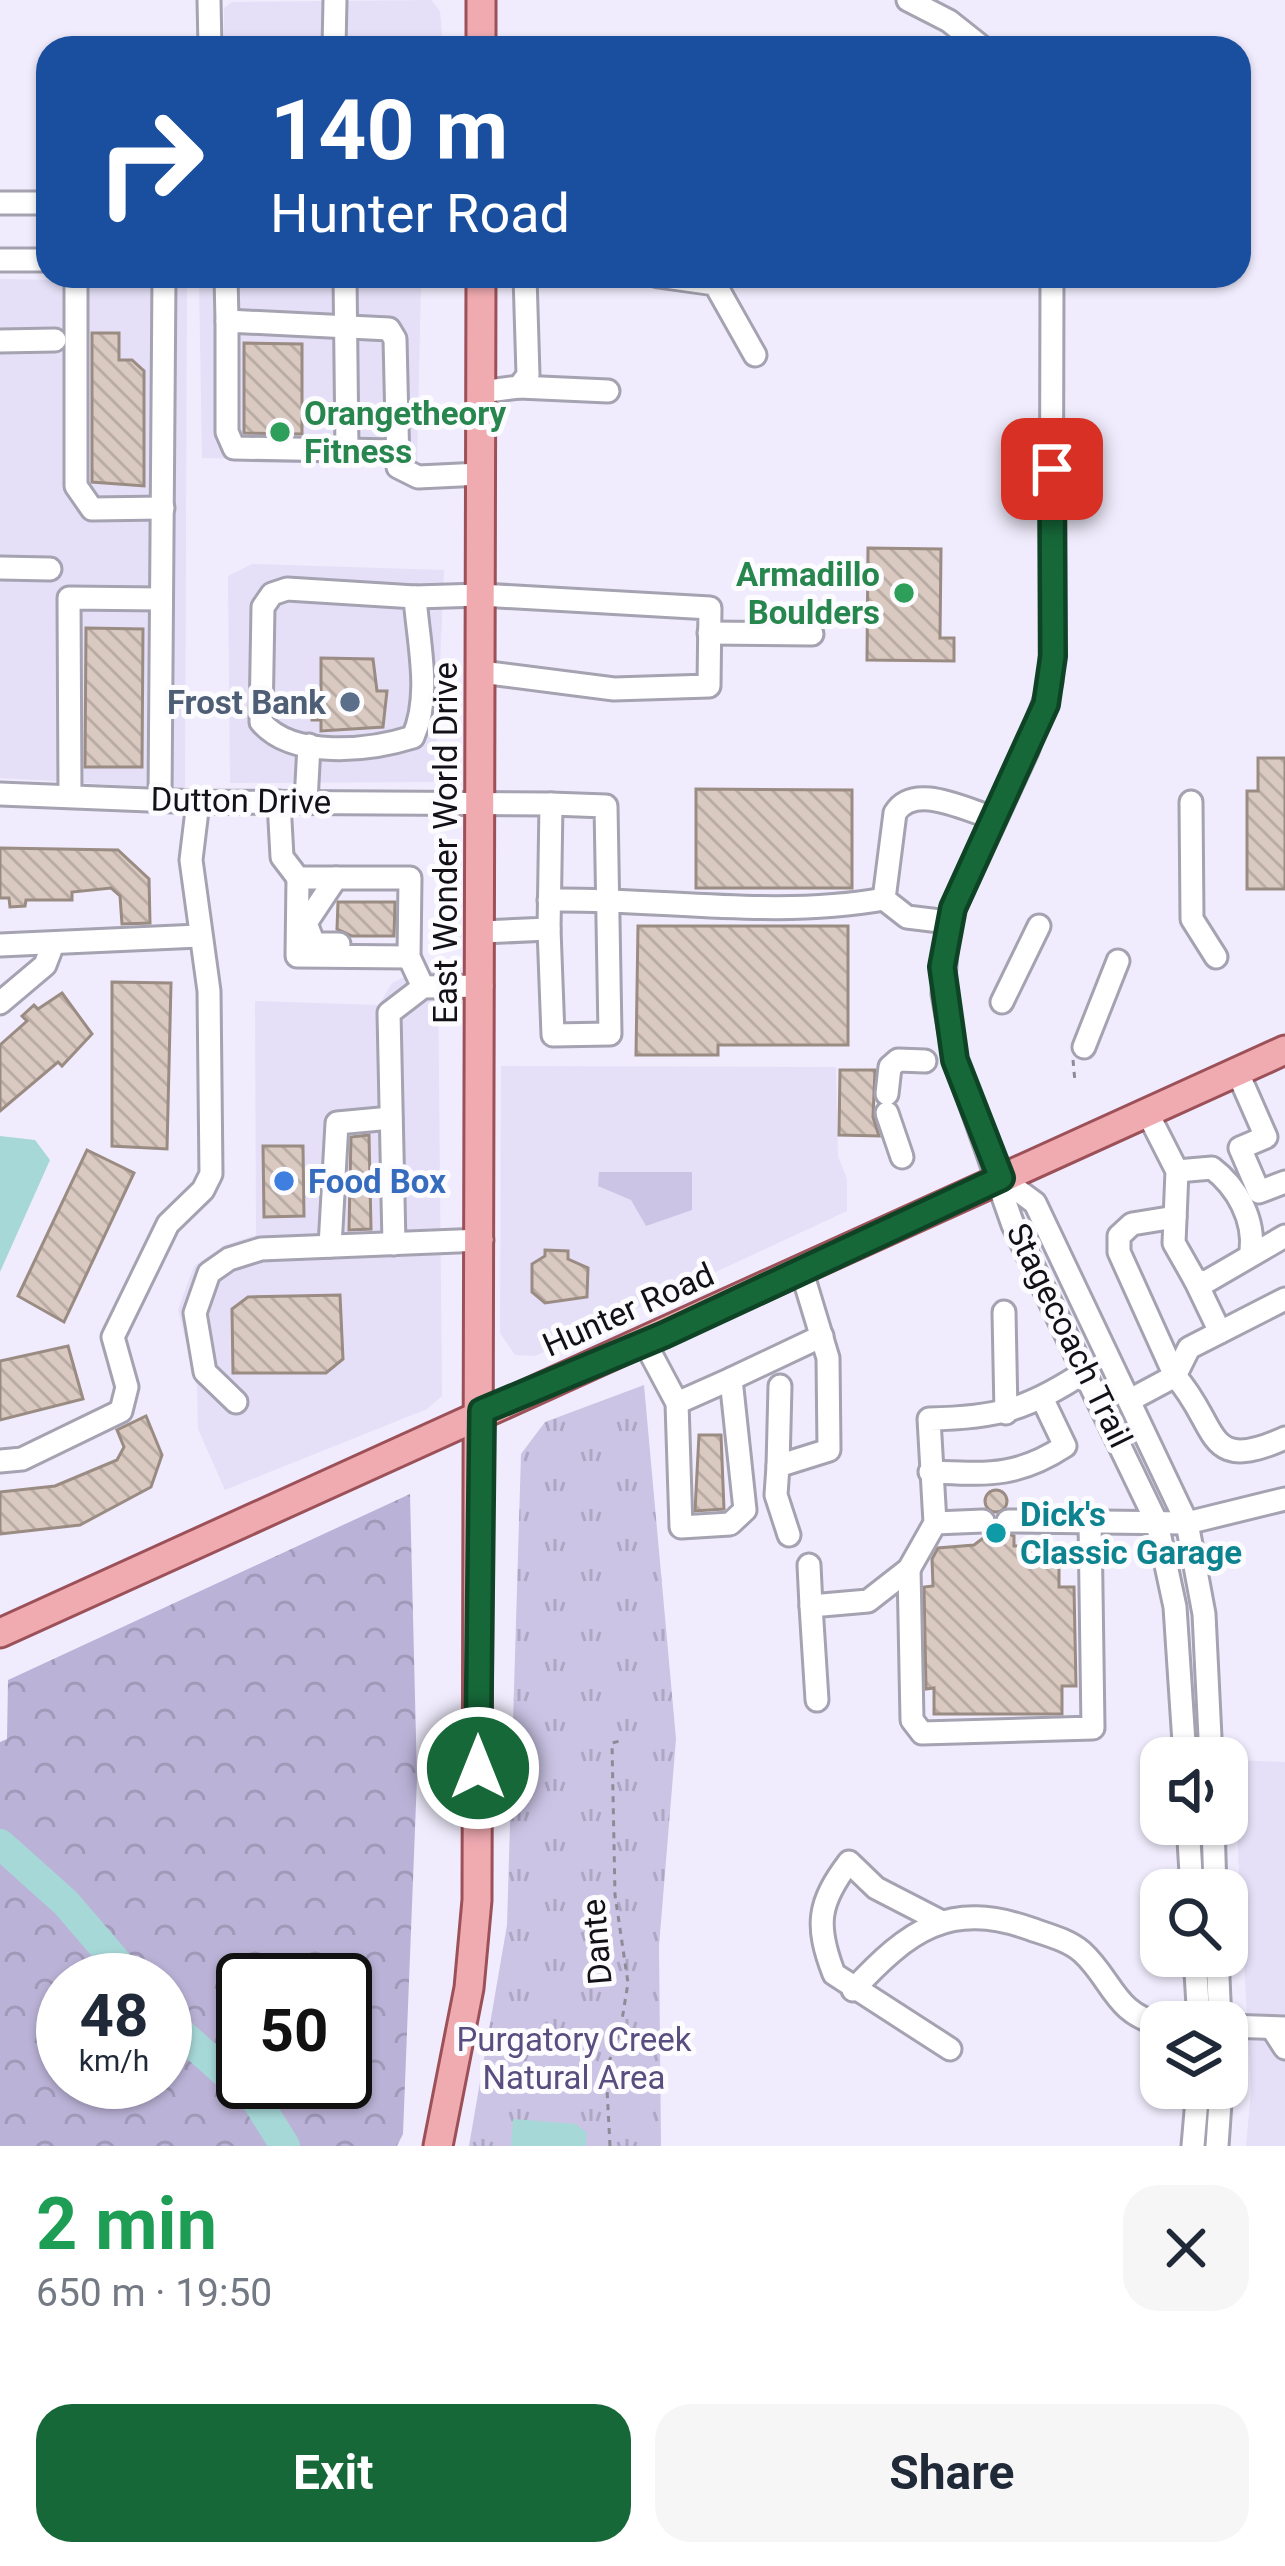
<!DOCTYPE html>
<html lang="en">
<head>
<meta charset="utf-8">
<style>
	body { margin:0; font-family:Roboto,sans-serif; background:#f6f6f7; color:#1f2937; height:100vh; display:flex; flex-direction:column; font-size:45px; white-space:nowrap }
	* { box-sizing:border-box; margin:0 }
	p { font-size:39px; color:#747a83 }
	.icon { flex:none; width:66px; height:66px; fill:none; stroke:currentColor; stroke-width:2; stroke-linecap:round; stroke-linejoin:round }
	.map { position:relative; height:2146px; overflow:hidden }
	.sheet { display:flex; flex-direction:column; background:#fff; flex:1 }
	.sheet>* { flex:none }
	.banner { position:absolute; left:36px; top:36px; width:1215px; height:252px; border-radius:36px; box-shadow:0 3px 9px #0004; background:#1a4fa0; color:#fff; overflow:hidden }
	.buttons { position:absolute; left:1140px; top:1737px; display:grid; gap:24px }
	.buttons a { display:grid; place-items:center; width:108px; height:108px; border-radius:24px; background:#fff; box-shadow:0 3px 9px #0004; font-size:60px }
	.speed { position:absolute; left:36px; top:1953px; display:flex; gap:24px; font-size:60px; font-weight:700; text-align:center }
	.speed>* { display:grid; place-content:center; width:156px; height:156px; border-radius:50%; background:#fff; box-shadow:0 3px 9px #0004; line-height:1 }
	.speed small { font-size:30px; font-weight:400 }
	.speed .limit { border:6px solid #111; border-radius:18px; background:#fff; color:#111 }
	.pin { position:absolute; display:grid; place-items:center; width:102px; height:102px; color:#fff; margin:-51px; border-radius:24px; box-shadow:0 6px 18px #0006 }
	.me { position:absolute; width:132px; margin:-66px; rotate:0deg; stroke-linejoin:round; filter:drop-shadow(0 0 9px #0008) }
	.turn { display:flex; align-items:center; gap:42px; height:252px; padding:0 36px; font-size:54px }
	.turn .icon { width:156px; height:156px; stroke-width:2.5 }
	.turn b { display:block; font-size:84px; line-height:102px }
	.round { display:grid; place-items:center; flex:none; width:126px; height:126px; border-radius:36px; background:#f6f6f7 }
	.overview { display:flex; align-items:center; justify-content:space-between; height:204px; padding:0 36px }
	h1 { font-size:72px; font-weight:700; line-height:90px; color:#1e9e55 }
	.button { display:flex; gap:24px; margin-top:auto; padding:24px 36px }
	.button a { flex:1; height:138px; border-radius:36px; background:#166839; color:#fff; font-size:48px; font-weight:700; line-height:138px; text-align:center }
	.button a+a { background:#f6f6f7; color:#1f2937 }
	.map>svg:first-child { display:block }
	.built { fill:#e5e0f7 }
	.grass { fill:url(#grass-tufts) }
	.forest { fill:url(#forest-crowns); fill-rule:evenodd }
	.garden { fill:#cbc4e5 }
	.water { fill:#a7d8d8 }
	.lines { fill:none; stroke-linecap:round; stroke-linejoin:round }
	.river { stroke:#a7d8d8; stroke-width:30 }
	.building { fill:url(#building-back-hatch); stroke:#9a8b83; stroke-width:3 }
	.minor-casing { stroke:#a5a2b1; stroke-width:27 }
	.major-casing { stroke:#9c5159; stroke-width:33 }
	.path { stroke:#8e8b97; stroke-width:3; stroke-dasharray:6 6; stroke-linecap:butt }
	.minor { stroke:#fff; stroke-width:21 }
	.major { stroke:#f0abb1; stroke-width:27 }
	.route-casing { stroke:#0e4425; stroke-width:30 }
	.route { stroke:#166839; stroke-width:21 }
	.leisure-dot { fill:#2e9e5b; stroke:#fcfcff; stroke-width:4.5 }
	.service-dot { fill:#5c6f8a; stroke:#fcfcff; stroke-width:4.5 }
	.shop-dot { fill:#3f7fe0; stroke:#fcfcff; stroke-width:4.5 }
	.culture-dot { fill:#0f9aa8; stroke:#fcfcff; stroke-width:4.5 }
	.labels { text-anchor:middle; stroke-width:10; stroke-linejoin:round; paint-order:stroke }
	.leisure-label { font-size:33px; font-weight:bold; fill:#27864d; stroke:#fcfcff; text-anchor:start }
	.service-label { font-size:33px; font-weight:bold; fill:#4e5e75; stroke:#fcfcff; text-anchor:end }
	.street-label { font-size:33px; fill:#131117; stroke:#fcfcff }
	.shop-label { font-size:33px; font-weight:bold; fill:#366cbe; stroke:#fcfcff; text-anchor:start }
	.culture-label { font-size:33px; font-weight:bold; fill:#0d838f; stroke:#fcfcff; text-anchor:start }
	.park-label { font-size:33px; fill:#5a4d7f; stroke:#fcfcff }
</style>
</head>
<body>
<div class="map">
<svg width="1285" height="2146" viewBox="0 0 1285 2146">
	<defs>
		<pattern id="grass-tufts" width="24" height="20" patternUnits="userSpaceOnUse" patternTransform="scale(3)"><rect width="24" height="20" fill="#cbc4e5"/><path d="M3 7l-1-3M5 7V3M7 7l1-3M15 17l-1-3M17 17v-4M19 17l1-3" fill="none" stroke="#ada7c4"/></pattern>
		<pattern id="forest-crowns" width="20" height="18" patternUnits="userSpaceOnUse" patternTransform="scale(3)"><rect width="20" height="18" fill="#bbb3d7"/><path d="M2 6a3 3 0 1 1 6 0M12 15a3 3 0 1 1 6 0" fill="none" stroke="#a099b8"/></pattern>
		<pattern id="building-back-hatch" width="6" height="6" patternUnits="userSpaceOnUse" patternTransform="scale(3)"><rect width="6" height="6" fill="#d9c9c0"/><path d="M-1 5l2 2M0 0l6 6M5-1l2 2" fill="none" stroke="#b9aca4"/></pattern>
	</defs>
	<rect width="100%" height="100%" fill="#f0ecfd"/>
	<g class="built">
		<polygon points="431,0 440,11 443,48 224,48 224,8 232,2"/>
		<polygon points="0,279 187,282 185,789 0,778"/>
		<polygon points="199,281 421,285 417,462 202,458"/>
		<polygon points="252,564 444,570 435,782 230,783 228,576"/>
		<polygon points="438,970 442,1396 427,1409 225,1490 198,1429 197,1386 178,1310 194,1266 225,1245 256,1235 255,1001 379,1005 392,983 414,972"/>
		<polygon points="501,1066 836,1067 838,1156 847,1179 847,1211 535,1356 515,1355 500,1333"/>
		<polygon points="1233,1760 1285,1762 1285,2146 1246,2146 1251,2091"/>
	</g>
	<polygon class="grass" points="644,1385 676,1739 659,1946 661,2146 469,2146 507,1925 521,1454 545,1422"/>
	<path class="forest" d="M410,1494L417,1778L403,2134L397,2146H0V1742L7,1739L8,1680ZM63,1980H165V2082H63ZM243,1980H345V2082H243Z"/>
	<polygon class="garden" points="599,1172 692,1172 692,1210 646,1226 631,1200 598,1186"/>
	<g class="water">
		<polygon points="0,1136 35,1140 50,1160 0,1272"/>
		<polygon points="513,2119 576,2124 587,2133 586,2146 511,2146"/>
	</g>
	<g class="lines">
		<g class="river">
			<polyline points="0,1844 66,1903 132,1980"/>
			<polyline points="165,2019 257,2101 285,2146"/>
		</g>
	</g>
	<g class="building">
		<polygon points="92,333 119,333 119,360 132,360 144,371 144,486 92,482"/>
		<polygon points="244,343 302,344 302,434 244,433"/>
		<polygon points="868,548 941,549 940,638 954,638 954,661 867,660"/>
		<polygon points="86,628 143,629 142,767 85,767"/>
		<polygon points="321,658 373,659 377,691 387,691 383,727 321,731 321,720 312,720 312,693 321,693"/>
		<polygon points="1258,758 1285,758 1285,889 1247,889 1247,791 1258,791"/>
		<polygon points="696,789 852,790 852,888 696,888"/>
		<polygon points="0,848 118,850 149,879 150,923 122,924 120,896 111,888 72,892 72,900 26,900 25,906 10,907 9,898 0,898"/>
		<polygon points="338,902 395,902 394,936 352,936 337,929"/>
		<polygon points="638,926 848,926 848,1045 718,1045 718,1055 636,1055"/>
		<polygon points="112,982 171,983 167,1149 112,1146"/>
		<polygon points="62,993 92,1034 62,1066 58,1062 0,1111 0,1045 27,1021 22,1016 34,1005 38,1009"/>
		<polygon points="840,1070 875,1070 873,1117 879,1136 839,1135"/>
		<polygon points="369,1135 371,1229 349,1230 351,1137"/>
		<polygon points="263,1146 303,1146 304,1216 264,1217"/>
		<polygon points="87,1150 134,1173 64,1322 18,1296"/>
		<polygon points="545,1250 568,1251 568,1259 588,1268 587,1297 545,1303 532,1292 532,1264 545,1256"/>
		<polygon points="340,1295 343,1359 326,1373 233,1373 232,1309 248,1297"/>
		<polygon points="68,1346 83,1399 0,1420 0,1361"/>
		<polygon points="146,1416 162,1455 151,1487 80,1525 0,1534 0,1492 55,1486 117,1460 124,1447 117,1430"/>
		<polygon points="699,1435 721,1435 724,1509 695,1511"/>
		<circle cx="996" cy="1501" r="11"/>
		<polygon points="995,1529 1014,1536 1014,1546 1059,1545 1059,1587 1074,1587 1076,1686 1062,1686 1062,1714 934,1714 934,1688 926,1689 924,1587 933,1586 932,1559 938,1548 974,1545"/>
	</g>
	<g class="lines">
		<defs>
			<g id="minor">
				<polyline points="209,0 210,48"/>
				<polyline points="908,0 949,21 983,48"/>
				<polyline points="334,48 335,0"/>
				<polyline points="0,203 48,203"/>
				<polyline points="0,260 48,260"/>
				<polyline points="76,276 76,486 92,509 163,508"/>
				<polyline points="226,276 227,321"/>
				<polyline points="345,276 347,450"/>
				<polyline points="658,276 715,284 755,355"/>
				<polyline points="1052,276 1051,682 1027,751 948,922 943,994 955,1060 1013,1225 1157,1523 1175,1607 1185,1758"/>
				<polyline points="0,341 55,340"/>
				<polyline points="519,387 608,391"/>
				<polyline points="481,392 519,387 528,375 525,276"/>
				<polyline points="395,451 234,448 227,432 227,321 389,329 395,339 398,467 418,477 481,474"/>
				<polyline points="0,568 50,569"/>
				<path d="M287,589L415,597C418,642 432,695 413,737C369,751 293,759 261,722L263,607L272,594Z"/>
				<polyline points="415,597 481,595 710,608 709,686 614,689 481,672"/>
				<polyline points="709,633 812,634"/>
				<polyline points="0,794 198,802 551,804 549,929 483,932"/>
				<polyline points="70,796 69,598 161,599"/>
				<polyline points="160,799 164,276"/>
				<polyline points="279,802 282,857 298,878 410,878 409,957 423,987"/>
				<polyline points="306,802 309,745"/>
				<polyline points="1191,802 1192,919 1216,957"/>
				<polyline points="298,878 297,956 409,957"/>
				<polyline points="336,878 306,923 314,944 339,944"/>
				<path d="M549,900C660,898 773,919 884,899"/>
				<path d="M948,922L907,917L884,899L895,813C914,782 965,810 994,818"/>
				<polyline points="549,929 553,1035 610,1034 606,806 551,804"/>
				<polyline points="0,945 199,936"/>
				<polyline points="1002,1002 1039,926"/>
				<polyline points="0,1003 45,965 53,944"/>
				<polyline points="1084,1047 1118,961"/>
				<polyline points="1237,1071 1266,1137 1240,1148 1259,1192 1285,1182"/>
				<polyline points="887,1094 890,1067 898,1060 925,1061"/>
				<polyline points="1147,1112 1177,1171 1174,1243 1195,1280 1206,1282 1285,1236"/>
				<polyline points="887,1113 902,1157"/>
				<path d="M1177,1171L1212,1168C1237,1187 1255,1219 1251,1252"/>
				<polyline points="1001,1178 1035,1203 1187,1523 1204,1614 1211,1758"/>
				<polyline points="394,1244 389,1013 423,987 482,986"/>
				<polyline points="330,1246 337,1123 391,1118"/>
				<polyline points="1195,1280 1220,1332"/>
				<polyline points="1004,1312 1006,1413"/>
				<polyline points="645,1343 677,1403 681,1527 730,1524 745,1510 731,1379 822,1336"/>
				<polyline points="1175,1376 1119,1252 1119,1236 1132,1224 1175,1217"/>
				<polyline points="1175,1376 1189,1348 1285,1299"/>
				<path d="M1132,1399L1175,1376C1220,1426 1203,1475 1285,1438"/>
				<polyline points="236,1402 205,1372 195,1313 209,1273 229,1259 261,1249 482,1240"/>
				<polyline points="677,1403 731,1379"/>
				<polyline points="0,1461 22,1459 121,1411 127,1387 113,1337 168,1224 203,1190 211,1174 209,991 191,860 198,802"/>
				<polyline points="778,1466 780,1386"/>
				<path d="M930,1472C986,1474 1016,1478 1065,1446L1043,1400"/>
				<polyline points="1008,1521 1187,1523 1285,1499"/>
				<polyline points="935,1523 983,1521"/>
				<polyline points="789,1535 776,1495 778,1466 829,1450 828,1358 802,1272"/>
				<polyline points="809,1565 811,1606"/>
				<polyline points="909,1569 912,1720 922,1733 1093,1728 1090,1521"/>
				<path d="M817,1700L811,1606L868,1601L909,1569L935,1523L929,1419C997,1418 1029,1409 1086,1371"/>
				<polyline points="1188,1824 1192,1890"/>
				<polyline points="1213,1824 1215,1890"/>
				<path d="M942,1922L876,1888L849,1862C818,1903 815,1925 834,1974L950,2049"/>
				<polyline points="1195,1956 1199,2022"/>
				<polyline points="1217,1956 1220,2022"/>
				<path d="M853,1990C909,1930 949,1900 1031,1929C1048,1935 1068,1940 1082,1952C1112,1979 1115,2015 1161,2024"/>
				<polyline points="1227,2026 1285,2028"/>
				<polyline points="1272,2028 1285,2048"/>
				<polyline points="1193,2146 1198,2088"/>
				<polyline points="1217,2146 1221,2088"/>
			</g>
			<g id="major">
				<polyline points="481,0 481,48"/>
				<polyline points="0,1633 1285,1050"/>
				<polyline points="438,2146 469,1988 477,1900 481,276"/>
			</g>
		</defs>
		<use href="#minor" class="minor-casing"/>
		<use href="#major" class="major-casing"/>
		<g class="path">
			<polyline points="1073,1060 1075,1082"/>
			<polyline points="610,2146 606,2070 620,2032 628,1983 615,1895 612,1743 624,1740"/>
		</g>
		<use href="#minor" class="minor"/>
		<use href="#major" class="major"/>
	</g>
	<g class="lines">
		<defs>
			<polyline id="route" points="478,1768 482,1411 664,1335 1001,1178 955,1060 942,967 953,908 1046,704 1053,656 1052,469"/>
		</defs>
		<use href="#route" class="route-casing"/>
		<use href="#route" class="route"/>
	</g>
	<g class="leisure-dot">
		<circle cx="280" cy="432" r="12"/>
		<circle cx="904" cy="593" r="12"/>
	</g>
	<circle class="service-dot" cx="350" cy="702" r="12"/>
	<circle class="shop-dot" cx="284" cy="1181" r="12"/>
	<circle class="culture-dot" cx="996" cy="1533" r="12"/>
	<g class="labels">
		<g class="leisure-label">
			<text x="304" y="425">Orangetheory<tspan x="304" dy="38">Fitness</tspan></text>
			<text x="880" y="586" text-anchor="end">Armadillo<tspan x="880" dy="38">Boulders</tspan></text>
		</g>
		<g class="service-label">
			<text x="326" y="714">Frost Bank</text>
		</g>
		<g class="street-label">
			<text transform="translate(241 800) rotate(1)" y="12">Dutton Drive</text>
			<text transform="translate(445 843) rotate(-90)" y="12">East Wonder World Drive</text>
			<text transform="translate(628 1309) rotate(-24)" y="12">Hunter Road</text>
			<text transform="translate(1070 1335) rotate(64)" y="12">Stagecoach Trail</text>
			<text transform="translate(596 1942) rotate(-95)" y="12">Dante</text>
		</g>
		<g class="shop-label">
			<text x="308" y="1193">Food Box</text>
		</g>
		<g class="culture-label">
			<text x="1020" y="1526">Dick's<tspan x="1020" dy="38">Classic Garage</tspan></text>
		</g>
		<g class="park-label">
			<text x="574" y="2051">Purgatory Creek<tspan x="574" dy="38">Natural Area</tspan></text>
		</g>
	</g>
</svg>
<div class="buttons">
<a><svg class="icon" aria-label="sound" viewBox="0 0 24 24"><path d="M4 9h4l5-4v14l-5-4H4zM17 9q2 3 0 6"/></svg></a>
<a><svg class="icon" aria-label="search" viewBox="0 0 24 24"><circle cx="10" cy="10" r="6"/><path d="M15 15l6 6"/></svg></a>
<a><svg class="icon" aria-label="layers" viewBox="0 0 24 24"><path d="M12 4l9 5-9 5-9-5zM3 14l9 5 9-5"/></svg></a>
</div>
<div class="speed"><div>48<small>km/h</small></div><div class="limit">50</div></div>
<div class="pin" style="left:1052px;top:469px;background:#d93025"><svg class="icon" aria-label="arrive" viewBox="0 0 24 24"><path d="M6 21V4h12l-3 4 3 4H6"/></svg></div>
<svg class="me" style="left:478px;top:1768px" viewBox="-20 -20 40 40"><circle r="17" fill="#166839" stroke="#fff" stroke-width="3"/><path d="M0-11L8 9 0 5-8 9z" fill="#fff"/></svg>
<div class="banner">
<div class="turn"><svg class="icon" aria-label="right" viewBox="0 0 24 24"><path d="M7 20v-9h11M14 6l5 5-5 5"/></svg><div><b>140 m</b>Hunter Road</div></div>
</div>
</div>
<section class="sheet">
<div class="overview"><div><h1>2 min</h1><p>650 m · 19:50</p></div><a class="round"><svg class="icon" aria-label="close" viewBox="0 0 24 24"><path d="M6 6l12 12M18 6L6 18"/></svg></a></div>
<div class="button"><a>Exit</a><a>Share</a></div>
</section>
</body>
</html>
